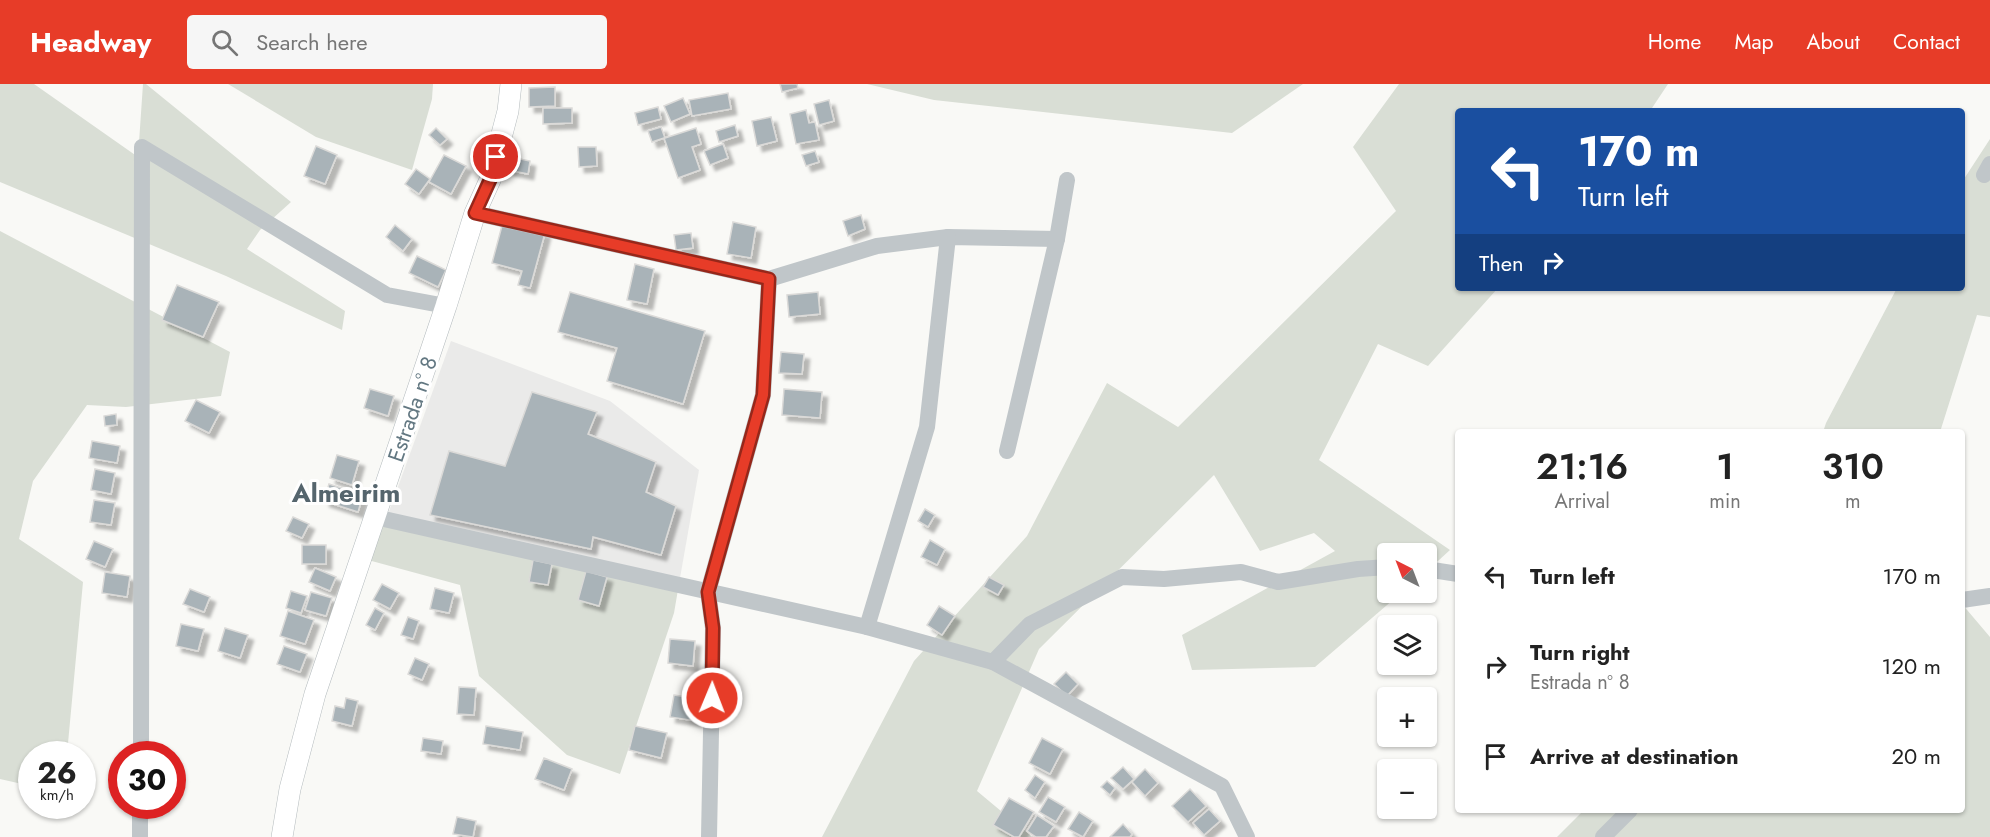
<!DOCTYPE html>
<html lang="en">
<head>
<meta charset="utf-8">
<style>
	body { margin:0; font-family:Jost,sans-serif; background:#f6f6f6; color:#222; height:100vh; display:flex; flex-direction:column; font-size:22px; white-space:nowrap }
	* { box-sizing:border-box; margin:0 }
	p { font-size:20px; color:#767676 }
	.icon { flex:none; width:33px; height:33px; fill:none; stroke:currentColor; stroke-width:2; stroke-linecap:round; stroke-linejoin:round }
	.map { position:relative; flex:1; overflow:hidden }
	.side { position:absolute; left:1455px; top:345px; width:510px; height:384px; display:flex; flex-direction:column; background:#fff; border-radius:6px; box-shadow:0 2px 4px #0004 }
	.side>* { flex:none }
	.banner { position:absolute; left:1455px; top:24px; width:510px; height:183px; border-radius:6px; box-shadow:0 2px 4px #0004; background:#1a4fa0; color:#fff; overflow:hidden }
	.needle { width:39px; rotate:318deg }
	.controls { position:absolute; left:1377px; top:459px; display:grid; gap:12px }
	.controls a { display:grid; place-items:center; width:60px; height:60px; border-radius:6px; background:#fff; box-shadow:0 2px 4px #0004; font-size:30px }
	.speed { position:absolute; left:18px; top:657px; display:flex; gap:12px; font-size:30px; font-weight:700; text-align:center }
	.speed>* { display:grid; place-content:center; width:78px; height:78px; border-radius:50%; background:#fff; box-shadow:0 2px 4px #0004; line-height:1 }
	.speed small { font-size:15px; font-weight:400 }
	.speed .limit { border:9px solid #d22; background:#fff; color:#111 }
	.pin { position:absolute; display:grid; place-items:center; width:51px; height:51px; color:#fff; margin:-26px; border:3px solid #fff; border-radius:50%; box-shadow:0 2px 6px #0007 }
	.me { position:absolute; width:66px; margin:-33px; rotate:1deg; stroke-linejoin:round; filter:drop-shadow(0 0 4px #0008) }
	.turn { display:flex; align-items:center; gap:21px; height:126px; padding:0 24px; font-size:27px }
	.turn .icon { width:78px; height:78px; stroke-width:2.5 }
	.turn b { display:block; font-size:42px; line-height:51px }
	.then { display:flex; align-items:center; height:57px; padding:0 24px; background:#0003; gap:12px; font-size:22px }
	.eta { display:flex; justify-content:space-evenly; align-items:center; height:102px; text-align:center }
	.eta b { font-size:36px; font-weight:600; line-height:42px }
	ul { padding:0; list-style:none }
	li { display:flex; align-items:center; gap:18px; height:90px; padding:0 24px }
	li div { flex:1 }
	li b { display:block; font-size:22px }
	li em { font-style:normal }
	header { display:flex; align-items:center; gap:36px; box-sizing:border-box; height:84px; padding:0 30px; background:#e73c28; color:#fff }
	header strong { font-size:28px }
	nav { display:flex; gap:33px; margin-inline-start:auto; font-size:21px }
	.search { width:420px; height:54px; background:#f6f6f6; display:flex; align-items:center; gap:15px; box-sizing:border-box; padding:0 21px; border-radius:6px; color:#767676; font-size:22px }
	.map>svg:first-child { display:block }
	.built { fill:#eaeae9 }
	.green { fill:#d9ded5 }
	.building { fill:#a9b3b8; stroke:#dbdad8; stroke-width:1.5; filter:url(#shadow) }
	.lines { fill:none; stroke-linecap:round; stroke-linejoin:round }
	.major-casing { stroke:#b3babd; stroke-width:22 }
	.minor { stroke:#c0c6c9; stroke-width:16 }
	.major { stroke:#fff; stroke-width:21 }
	.route-casing { stroke:#96271a; stroke-width:15 }
	.route { stroke:#e73c28; stroke-width:10 }
	.labels { text-anchor:middle; stroke-width:6; stroke-linejoin:round; paint-order:stroke }
	.street-label { font-size:22px; fill:#637882; stroke:#fff }
	.quarter-label { font-size:26px; font-weight:bold; fill:#55656d; stroke:#fff }
</style>
</head>
<body>
<header>
<strong>Headway</strong>
<div class="search"><svg class="icon" aria-label="search" viewBox="0 0 24 24"><circle cx="10" cy="10" r="6"/><path d="M15 15l6 6"/></svg>Search here</div>
<nav><a>Home</a><a>Map</a><a>About</a><a>Contact</a></nav>
</header>
<div class="map">
<svg width="1990" height="753" viewBox="0 0 1990 753">
	<defs>
		<filter id="shadow"><feDropShadow dx="5.5" dy="5.5" stdDeviation="1.5" flood-color="#0004"/></filter>
	</defs>
	<rect width="100%" height="100%" fill="#f9f9f6"/>
	<polygon class="built" points="451,257 610,317 699,386 680,494 387,433"/>
	<g class="green">
		<polygon points="0,0 34,0 138,73 143,0 146,0 291,118 260,146 247,165 345,227 342,246 226,192 0,98"/>
		<polygon points="228,0 433,0 432,15 412,86 316,53"/>
		<polygon points="867,0 1303,0 1232,49 934,16"/>
		<polygon points="1399,0 1668,0 1650,27 1458,27 1458,204 1498,204 1428,282 1378,260 1319,376 1450,466 1427,487 1426,470 1388,470 1388,508 1401,509 1315,583 1192,586 1182,551 1335,467 1314,449 1260,467 1214,391 1039,565 977,707 1032,753 822,753 914,577 1027,452 1107,299 1178,343 1396,127 1353,63"/>
		<polygon points="1990,55 1990,233 1977,231 1940,348 1823,348 1826,339 1897,204 1962,204 1962,98"/>
		<polygon points="0,147 230,268 221,312 126,323 87,321 33,397 19,455 83,498 67,670 32,670 31,702 0,695"/>
		<polygon points="387,433 680,494 674,529 620,690 567,671 479,592 460,501 368,476"/>
		<polygon points="1962,520 1990,553 1990,753 1557,753 1584,726 1962,726"/>
	</g>
	<g class="building">
		<polygon points="780,0 797,0 798,4 782,8"/>
		<polygon points="555,3 555,22 529,23 529,4"/>
		<polygon points="728,9 731,25 692,32 689,16"/>
		<polygon points="683,14 690,30 671,38 664,22"/>
		<polygon points="829,16 834,37 819,41 814,20"/>
		<polygon points="658,23 661,35 638,41 635,29"/>
		<polygon points="543,24 572,24 572,39 543,40"/>
		<polygon points="806,26 809,39 815,38 819,56 796,60 790,30"/>
		<polygon points="771,33 777,57 757,62 752,37"/>
		<polygon points="735,41 738,52 719,58 716,47"/>
		<polygon points="661,43 665,54 696,44 701,60 692,63 700,86 678,94 664,54 652,58 648,47"/>
		<polygon points="436,44 447,55 440,61 429,51"/>
		<polygon points="723,60 728,74 710,81 704,67"/>
		<polygon points="316,62 337,71 325,100 304,92"/>
		<polygon points="578,63 596,63 597,82 579,83"/>
		<polygon points="815,67 819,78 806,82 802,71"/>
		<polygon points="444,71 466,82 451,110 429,98"/>
		<polygon points="511,73 530,77 528,90 508,86"/>
		<polygon points="416,85 430,95 419,110 405,100"/>
		<polygon points="861,131 865,145 848,152 843,137"/>
		<polygon points="503,138 545,149 530,204 518,201 522,187 492,179"/>
		<polygon points="733,138 756,143 751,174 727,170"/>
		<polygon points="395,141 412,155 403,167 386,153"/>
		<polygon points="691,149 693,164 676,166 674,151"/>
		<polygon points="417,172 446,186 438,203 409,189"/>
		<polygon points="635,180 654,185 647,220 627,216"/>
		<polygon points="177,201 219,218 203,253 162,236"/>
		<polygon points="570,208 705,247 683,320 607,297 617,264 558,248"/>
		<polygon points="818,208 820,230 789,233 787,211"/>
		<polygon points="781,268 804,270 802,290 779,289"/>
		<polygon points="370,305 394,312 388,332 364,324"/>
		<polygon points="784,305 822,308 820,334 782,331"/>
		<polygon points="532,308 597,328 588,350 656,378 646,408 676,422 661,471 593,453 591,465 430,431 449,367 505,382"/>
		<polygon points="196,316 220,328 209,349 185,337"/>
		<polygon points="116,330 117,341 105,342 104,332"/>
		<polygon points="92,357 120,362 117,379 89,374"/>
		<polygon points="337,371 359,377 352,401 330,394"/>
		<polygon points="95,385 115,389 111,410 91,406"/>
		<polygon points="329,400 363,411 358,428 324,417"/>
		<polygon points="94,416 115,419 111,441 90,438"/>
		<polygon points="925,425 935,431 928,443 918,437"/>
		<polygon points="293,433 309,440 302,454 286,447"/>
		<polygon points="930,456 945,465 937,481 921,473"/>
		<polygon points="94,457 113,465 105,483 86,475"/>
		<rect x="302" y="461" width="24" height="19"/>
		<polygon points="533,476 552,480 548,501 529,498"/>
		<polygon points="315,484 336,493 330,507 309,498"/>
		<polygon points="586,487 607,493 599,522 578,516"/>
		<polygon points="105,488 130,492 127,513 102,509"/>
		<polygon points="989,493 1004,501 998,511 983,503"/>
		<polygon points="382,500 399,509 390,525 373,516"/>
		<polygon points="435,504 454,509 449,529 430,525"/>
		<polygon points="190,505 210,513 204,528 183,520"/>
		<polygon points="291,507 307,512 301,529 286,524"/>
		<polygon points="311,508 332,514 326,532 305,526"/>
		<polygon points="939,522 955,532 942,551 927,541"/>
		<polygon points="375,524 384,529 375,546 366,541"/>
		<polygon points="288,527 314,536 305,560 280,552"/>
		<polygon points="408,533 419,537 413,555 401,551"/>
		<polygon points="181,540 204,545 198,567 176,562"/>
		<polygon points="225,544 248,551 240,574 218,567"/>
		<polygon points="670,555 695,557 693,582 668,579"/>
		<polygon points="284,562 307,570 300,588 277,580"/>
		<polygon points="415,574 429,580 422,596 408,590"/>
		<polygon points="1066,588 1078,600 1067,612 1054,600"/>
		<polygon points="459,603 476,604 474,631 457,630"/>
		<polygon points="674,611 700,615 696,637 670,633"/>
		<polygon points="346,614 358,617 352,642 332,637 335,622 344,624"/>
		<polygon points="486,642 523,648 520,666 483,660"/>
		<polygon points="635,642 667,649 661,674 629,666"/>
		<polygon points="423,654 443,657 441,670 421,667"/>
		<polygon points="1042,654 1063,665 1050,690 1029,679"/>
		<polygon points="544,674 572,685 564,706 535,695"/>
		<polygon points="1123,683 1134,695 1123,705 1111,694"/>
		<polygon points="1145,685 1158,699 1145,712 1132,698"/>
		<polygon points="1035,691 1045,698 1035,714 1025,706"/>
		<polygon points="1107,697 1115,704 1110,711 1101,703"/>
		<polygon points="1190,705 1206,722 1188,738 1172,722"/>
		<polygon points="1048,713 1065,723 1056,738 1039,728"/>
		<polygon points="1009,714 1034,728 1019,753 1014,753 993,741"/>
		<polygon points="1209,725 1220,737 1204,751 1193,739"/>
		<polygon points="1079,728 1093,737 1083,753 1068,745"/>
		<polygon points="1037,731 1054,742 1046,753 1036,753 1027,747"/>
		<polygon points="457,733 476,737 473,753 453,750"/>
		<polygon points="1123,740 1132,750 1130,753 1110,753"/>
	</g>
	<g class="lines">
		<defs>
			<polyline id="major" points="282,753 290,705 315,610 446,222 475,129 490,96 508,27 511,0"/>
		</defs>
		<use href="#major" class="major-casing"/>
		<g class="minor">
			<polyline points="1984,91 1990,80"/>
			<polyline points="475,129 769,195 877,162 948,153 1057,155"/>
			<polyline points="1007,367 1057,155 1067,96"/>
			<polyline points="375,433 867,543 993,578 1222,702 1247,753"/>
			<polyline points="1426,485 1458,490"/>
			<polyline points="1962,516 1990,512"/>
			<polyline points="867,543 927,343 948,153"/>
			<polyline points="993,578 1030,540 1122,493 1164,495 1241,488 1278,498 1358,485 1388,483"/>
			<polyline points="141,670 142,63 387,211 446,222"/>
			<polyline points="140,753 140,722"/>
			<polyline points="709,753 713,544 708,508 763,311 769,195"/>
			<polyline points="1603,753 1630,726"/>
		</g>
		<use href="#major" class="major"/>
	</g>
	<g class="lines">
		<defs>
			<polyline id="route" points="496,73 490,96 475,129 769,195 763,311 708,508 713,544 712,614"/>
		</defs>
		<use href="#route" class="route-casing"/>
		<use href="#route" class="route"/>
	</g>
	<g class="labels">
		<g class="street-label">
			<text transform="translate(412 325) rotate(-71)" y="8">Estrada nº 8</text>
		</g>
		<g class="quarter-label">
			<text x="346" y="418">Almeirim</text>
		</g>
	</g>
</svg>
<div class="controls">
<a><svg class="needle" viewBox="-14 -14 28 28"><path d="M0-13l5 13h-10z" fill="#e53935"/><path d="M0 13l5-13h-10z" fill="#767676"/></svg></a>
<a><svg class="icon" aria-label="layers" viewBox="0 0 24 24"><path d="M12 4l9 5-9 5-9-5zM3 14l9 5 9-5"/></svg></a>
<a>+</a>
<a>−</a>
</div>
<div class="speed"><div>26<small>km/h</small></div><div class="limit">30</div></div>
<div class="pin" style="left:496px;top:73px;background:#d93025"><svg class="icon" aria-label="arrive" viewBox="0 0 24 24"><path d="M6 21V4h12l-3 4 3 4H6"/></svg></div>
<svg class="me" style="left:712px;top:614px" viewBox="-20 -20 40 40"><circle r="17" fill="#e73c28" stroke="#fff" stroke-width="3"/><path d="M0-11L8 9 0 5-8 9z" fill="#fff"/></svg>
<div class="banner">
<div class="turn"><svg class="icon" aria-label="left" viewBox="0 0 24 24"><path d="M17 20v-9H6M10 6l-5 5 5 5"/></svg><div><b>170 m</b>Turn left</div></div>
<div class="then">Then<svg class="icon" aria-label="right" viewBox="0 0 24 24"><path d="M7 20v-9h11M14 6l5 5-5 5"/></svg></div>
</div>
<section class="side">
<div class="eta">
<div><b>21:16</b><p>Arrival</p></div>
<div><b>1</b><p>min</p></div>
<div><b>310</b><p>m</p></div>
</div>
<ul>
<li><svg class="icon" aria-label="left" viewBox="0 0 24 24"><path d="M17 20v-9H6M10 6l-5 5 5 5"/></svg><div><b>Turn left</b></div><em>170 m</em></li>
<li><svg class="icon" aria-label="right" viewBox="0 0 24 24"><path d="M7 20v-9h11M14 6l5 5-5 5"/></svg><div><b>Turn right</b><p>Estrada nº 8</p></div><em>120 m</em></li>
<li><svg class="icon" aria-label="arrive" viewBox="0 0 24 24"><path d="M6 21V4h12l-3 4 3 4H6"/></svg><div><b>Arrive at destination</b></div><em>20 m</em></li>
</ul>
</section>
</div>
</body>
</html>
